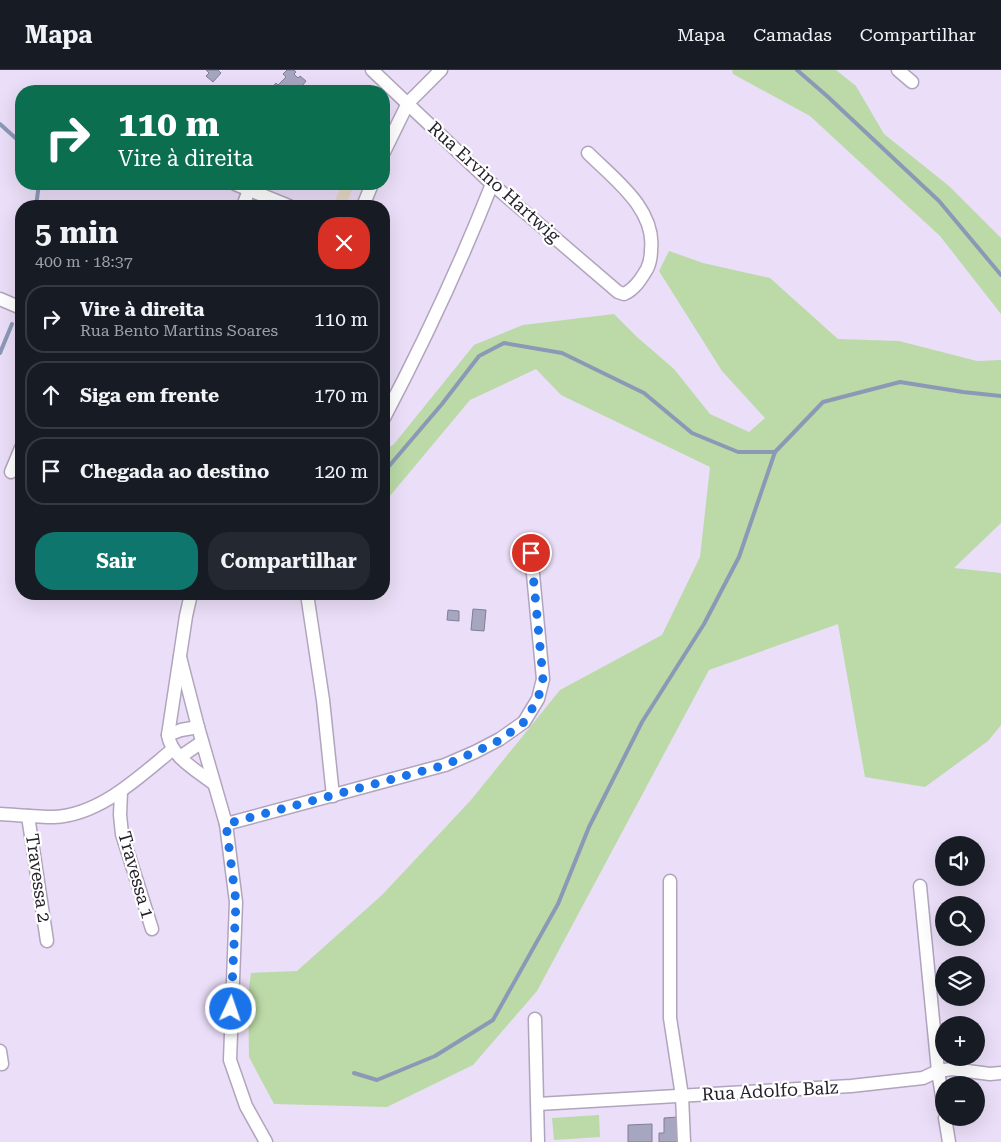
<!DOCTYPE html>
<html lang="pt">
<head>
<meta charset="utf-8">
<style>
	body { margin:0; font-family:"Roboto Serif",serif; background:#242831; color:#f1f3f6; height:100vh; display:flex; flex-direction:column; font-size:19px; white-space:nowrap }
	* { box-sizing:border-box; margin:0 }
	p { font-size:16px; color:#9ea1a6 }
	.icon { flex:none; width:28px; height:28px; fill:none; stroke:currentColor; stroke-width:2; stroke-linecap:round; stroke-linejoin:round }
	.map { position:relative; flex:1; overflow:hidden }
	.details { position:absolute; left:15px; top:130px; width:375px; height:400px; display:flex; flex-direction:column; background:#171b24; border-radius:20px; box-shadow:0 5px 20px #0002 }
	.details>* { flex:none }
	.top-card { position:absolute; left:15px; top:15px; width:375px; height:105px; border-radius:20px; box-shadow:0 5px 20px #0002; background:#0b6e4f; color:#fff; overflow:hidden }
	.buttons { position:absolute; left:935px; top:766px; display:grid; gap:10px }
	.buttons a { display:grid; place-items:center; width:50px; height:50px; border-radius:50%; background:#171b24; box-shadow:0 5px 20px #0002; font-size:25px }
	.pin { position:absolute; display:grid; place-items:center; width:42px; height:42px; color:#fff; margin:-21px; border:2px solid #fff; border-radius:50%; box-shadow:0 1px 5px #0007 }
	.me { position:absolute; width:55px; margin:-28px; rotate:3deg; stroke-linejoin:round; filter:drop-shadow(0 0 4px #0008) }
	.turn { display:flex; align-items:center; gap:18px; height:105px; padding:0 20px; font-size:22px }
	.turn .icon { width:65px; height:65px; stroke-width:2.5 }
	.turn b { display:block; font-size:35px; line-height:42px }
	.round { display:grid; place-items:center; flex:none; width:52px; height:52px; border-radius:20px; background:#242831 }
	.head { display:flex; align-items:center; justify-content:space-between; height:85px; padding:0 20px }
	h1 { font-size:30px; font-weight:700; line-height:38px }
	.button { display:flex; gap:10px; margin-top:auto; padding:10px 20px }
	.button a { flex:1; height:58px; border-radius:20px; background:#0f766e; color:#fff; font-size:20px; font-weight:700; line-height:58px; text-align:center }
	.button a+a { background:#242831; color:#f1f3f6 }
	ul { padding:0; list-style:none }
	li { display:flex; align-items:center; gap:15px; height:68px; margin:0 10px 8px; padding:0 10px; border:2px solid #363941; border-radius:20px }
	li div { flex:1 }
	li b { display:block; font-size:19px }
	li em { font-style:normal }
	header { display:flex; align-items:center; gap:30px; box-sizing:border-box; height:70px; padding:0 25px; background:#171b24; border-bottom:1px solid #363941 }
	header strong { font-size:24px }
	nav { display:flex; gap:28px; margin-inline-start:auto; font-size:18px }
	.map>svg:first-child { display:block }
	.commercial { fill:#e6d9c5 }
	.green { fill:#bbdaa7 }
	.lines { fill:none; stroke-linecap:round; stroke-linejoin:round }
	.stream { stroke:#8c99b6; stroke-width:4 }
	.building { fill:#a6a6c0; stroke:#7f7f97 }
	.minor-casing { stroke:#b1a4bd; stroke-width:15 }
	.minor { stroke:#fff; stroke-width:12 }
	.route { stroke:#1a73e8; stroke-width:9; stroke-dasharray:0 16.2 }
	.labels { text-anchor:middle; stroke-width:4.5; stroke-linejoin:round; paint-order:stroke }
	.street-label { font-size:18px; fill:#231e28; stroke:#fff }
</style>
</head>
<body>
<header>
<strong>Mapa</strong>
<nav><a>Mapa</a><a>Camadas</a><a>Compartilhar</a></nav>
</header>
<div class="map">
<svg width="1001" height="1072" viewBox="0 0 1001 1072">
	<rect width="100%" height="100%" fill="#ebdef8"/>
	<polygon class="commercial" points="342,114 354,114 346,136 341,136 334,133"/>
	<g class="green">
		<polygon points="732,0 836,0 856,16 884,64 949,116 1001,168 1001,244 940,166 810,46 733,4"/>
		<polygon points="669,181 703,193 770,208 838,269 899,271 977,291 1001,290 1001,453 954,498 1001,503 1001,655 988,671 925,717 865,707 838,554 709,600 537,921 473,995 387,1037 274,1034 249,987 248,925 251,903 297,901 382,825 471,730 560,620 662,565 700,487 710,397 561,325 536,299 470,330 384,433 384,381 394,374 474,275 523,255 614,244 637,267 674,299 710,344 749,362 765,348 722,301 659,201"/>
		<polygon points="599,1045 600,1067 554,1070 552,1048"/>
	</g>
	<g class="lines">
		<g class="stream">
			<polyline points="797,0 827,26 939,131 1001,205"/>
			<polyline points="0,54 21,73"/>
			<polyline points="36,136 39,114"/>
			<polyline points="0,283 12,254"/>
			<polyline points="384,402 442,334 479,286 504,273 562,283 644,323 692,363 738,382 775,382 823,332 900,312 963,322 1001,326"/>
			<polyline points="354,1003 377,1010 435,986 493,950 558,834 589,757 642,652 704,554 739,487 775,382"/>
		</g>
	</g>
	<g class="building">
		<polygon points="206,0 218,0 221,3 213,12 206,6 209,3"/>
		<polygon points="287,0 294,0 296,2 294,4 298,8 300,6 306,11 299,20 296,17 291,21 268,21 276,13 278,15 286,7 283,4"/>
		<polygon points="473,539 486,540 484,561 471,560"/>
		<polygon points="448,540 459,541 459,551 447,550"/>
		<polygon points="678,1047 678,1072 659,1072 659,1063 664,1063 664,1048"/>
		<polygon points="652,1054 652,1072 628,1072 628,1055"/>
	</g>
	<g class="lines">
		<defs>
			<g id="minor">
				<path d="M372,0L492,114L618,222L624,224C635,219 641,209 647,199C650,193 651,187 651,180C656,139 614,109 588,83"/>
				<polyline points="898,0 912,12"/>
				<polyline points="384,82 408,33 441,0"/>
				<polyline points="235,114 289,136"/>
				<polyline points="243,136 249,120"/>
				<polyline points="363,136 372,114"/>
				<polyline points="0,229 21,238"/>
				<path d="M384,348C424,272 460,195 492,114"/>
				<polyline points="11,402 21,378"/>
				<path d="M191,524L186,546L168,665C171,687 198,701 214,714"/>
				<polyline points="307,524 323,630 333,726"/>
				<polyline points="180,587 198,657 226,754 236,832 230,990 246,1036 266,1072"/>
				<polyline points="168,665 181,660 198,657"/>
				<polyline points="180,687 202,672"/>
				<polyline points="121,722 120,745 122,764 152,859"/>
				<path d="M0,744C18,745 36,747 54,747C100,745 139,707 172,680"/>
				<polyline points="28,746 47,871"/>
				<polyline points="226,754 445,695 475,682 500,669 524,652 538,629 543,609 531,483"/>
				<polyline points="670,811 670,948 682,1026 684,1072"/>
				<polyline points="920,816 938,1001 944,1039"/>
				<polyline points="535,949 538,1072"/>
				<polyline points="0,981 2,994"/>
				<polyline points="538,1034 851,1016 923,1008 938,1001 952,999 990,1004 1001,1003"/>
				<polyline points="945,1048 949,1072"/>
			</g>
		</defs>
		<use href="#minor" class="minor-casing"/>
		<use href="#minor" class="minor"/>
	</g>
	<g class="lines">
		<polyline class="route" points="231,939 236,832 226,754 445,695 475,682 500,670 524,652 538,629 543,608 531,483"/>
	</g>
	<g class="labels">
		<g class="street-label">
			<text transform="translate(494 112) rotate(42)" y="6">Rua Ervino Hartwig</text>
			<text transform="translate(136 805) rotate(74)" y="6">Travessa 1</text>
			<text transform="translate(38 808) rotate(82)" y="6">Travessa 2</text>
			<text transform="translate(770 1021) rotate(-3)" y="6">Rua Adolfo Balz</text>
		</g>
	</g>
</svg>
<div class="buttons">
<a><svg class="icon" aria-label="sound" viewBox="0 0 24 24"><path d="M4 9h4l5-4v14l-5-4H4zM17 9q2 3 0 6"/></svg></a>
<a><svg class="icon" aria-label="search" viewBox="0 0 24 24"><circle cx="10" cy="10" r="6"/><path d="M15 15l6 6"/></svg></a>
<a><svg class="icon" aria-label="layers" viewBox="0 0 24 24"><path d="M12 4l9 5-9 5-9-5zM3 14l9 5 9-5"/></svg></a>
<a>+</a>
<a>−</a>
</div>
<div class="pin" style="left:531px;top:483px;background:#d93025"><svg class="icon" aria-label="arrive" viewBox="0 0 24 24"><path d="M6 21V4h12l-3 4 3 4H6"/></svg></div>
<svg class="me" style="left:231px;top:939px" viewBox="-20 -20 40 40"><circle r="17" fill="#1a73e8" stroke="#fff" stroke-width="3"/><path d="M0-11L8 9 0 5-8 9z" fill="#fff"/></svg>
<div class="top-card">
<div class="turn"><svg class="icon" aria-label="right" viewBox="0 0 24 24"><path d="M7 20v-9h11M14 6l5 5-5 5"/></svg><div><b>110 m</b>Vire à direita</div></div>
</div>
<section class="details">
<div class="head"><div><h1>5 min</h1><p>400 m · 18:37</p></div><a class="round" style="background:#d93025;color:#fff"><svg class="icon" aria-label="close" viewBox="0 0 24 24"><path d="M6 6l12 12M18 6L6 18"/></svg></a></div>
<ul>
<li><svg class="icon" aria-label="right" viewBox="0 0 24 24"><path d="M7 20v-9h11M14 6l5 5-5 5"/></svg><div><b>Vire à direita</b><p>Rua Bento Martins Soares</p></div><em>110 m</em></li>
<li><svg class="icon" aria-label="ahead" viewBox="0 0 24 24"><path d="M12 20V5M6 11l6-6 6 6"/></svg><div><b>Siga em frente</b></div><em>170 m</em></li>
<li><svg class="icon" aria-label="arrive" viewBox="0 0 24 24"><path d="M6 21V4h12l-3 4 3 4H6"/></svg><div><b>Chegada ao destino</b></div><em>120 m</em></li>
</ul>
<div class="button"><a>Sair</a><a>Compartilhar</a></div>
</section>
</div>
</body>
</html>
